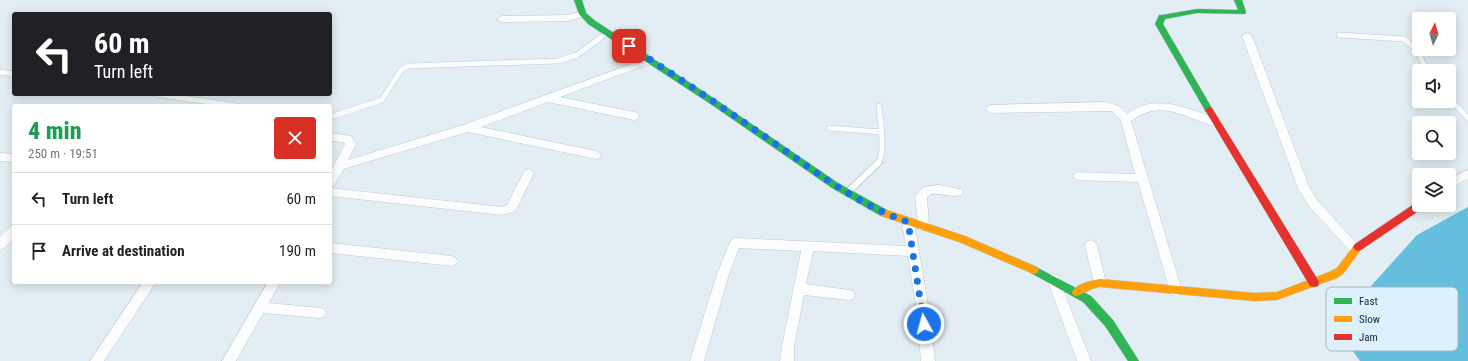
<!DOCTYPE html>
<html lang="en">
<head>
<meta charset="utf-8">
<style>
	body { margin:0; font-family:"Roboto Condensed",sans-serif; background:#f2f2f2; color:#222; height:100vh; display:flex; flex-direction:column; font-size:15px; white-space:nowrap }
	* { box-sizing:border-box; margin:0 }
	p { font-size:13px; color:#767676 }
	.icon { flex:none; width:22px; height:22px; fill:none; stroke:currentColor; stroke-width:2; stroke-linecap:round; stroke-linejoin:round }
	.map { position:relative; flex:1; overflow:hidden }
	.details { position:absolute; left:12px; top:104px; width:320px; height:180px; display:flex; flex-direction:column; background:#fff; border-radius:4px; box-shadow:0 2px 10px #0003 }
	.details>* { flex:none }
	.banner { position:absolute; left:12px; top:12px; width:320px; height:84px; border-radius:4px; box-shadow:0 2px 10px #0003; background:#202124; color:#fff; overflow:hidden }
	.needle { width:26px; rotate:5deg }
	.buttons { position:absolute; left:1412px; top:12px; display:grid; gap:8px }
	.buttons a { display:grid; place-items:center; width:44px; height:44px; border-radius:4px; background:#fff; box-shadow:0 2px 10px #0003; font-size:20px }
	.pin { position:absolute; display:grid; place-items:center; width:34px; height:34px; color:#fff; margin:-17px; border-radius:8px; box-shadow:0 2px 6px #0006 }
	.me { position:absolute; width:44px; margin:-22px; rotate:353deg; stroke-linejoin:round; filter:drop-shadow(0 0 3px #0008) }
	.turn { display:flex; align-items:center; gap:14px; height:84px; padding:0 16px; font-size:18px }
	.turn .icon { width:52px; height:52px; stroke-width:2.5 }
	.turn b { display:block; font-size:28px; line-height:34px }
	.round { display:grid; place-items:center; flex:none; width:42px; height:42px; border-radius:4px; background:#f2f2f2 }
	.headline { display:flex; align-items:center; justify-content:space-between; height:68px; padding:0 16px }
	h1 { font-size:24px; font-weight:800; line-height:30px; color:#1e9e55 }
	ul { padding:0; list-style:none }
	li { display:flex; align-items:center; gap:12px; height:52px; padding:0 16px; border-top:1px solid #e0e0e0 }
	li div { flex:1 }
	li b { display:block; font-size:15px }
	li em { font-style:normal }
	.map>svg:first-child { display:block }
	.water { fill:#64bede }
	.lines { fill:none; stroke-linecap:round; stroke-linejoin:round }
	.lane-far1-casing { stroke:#becad0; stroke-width:6 }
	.lane-casing { stroke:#becad0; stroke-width:8 }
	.street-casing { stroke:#becad0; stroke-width:1 }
	.fast-casing { stroke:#becad0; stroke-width:1 }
	.slow-casing { stroke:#becad0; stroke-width:1 }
	.jam-casing { stroke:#becad0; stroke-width:1 }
	.lane-far1 { stroke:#fbfcfd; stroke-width:5 }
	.lane { stroke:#fbfcfd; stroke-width:6 }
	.street { fill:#fbfcfd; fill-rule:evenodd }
	.fast { fill:#30b455; fill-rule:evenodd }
	.slow { fill:#ff9f0a; fill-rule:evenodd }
	.jam { fill:#e5322d; fill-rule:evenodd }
	.route { stroke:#1a73e8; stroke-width:7; stroke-dasharray:0 12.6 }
	.key { fill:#dcf1fb; stroke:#a4b7c0; stroke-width:1 }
	.key-label { font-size:11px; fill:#212f35 }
</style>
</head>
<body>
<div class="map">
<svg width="1468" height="361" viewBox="0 0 1468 361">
	<rect width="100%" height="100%" fill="#e3eef4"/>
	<polygon class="water" points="1468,207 1468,361 1360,361 1335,326 1417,235"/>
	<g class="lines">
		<defs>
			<g id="lane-far1">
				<polyline points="1339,35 1404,39 1417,50 1427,71"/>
				<polyline points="0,72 14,74"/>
				<polyline points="155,94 237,106"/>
				<polyline points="1449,98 1468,118"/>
				<polyline points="330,117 382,100 401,70 408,66 558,61 577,55 607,33"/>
				<polyline points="829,128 881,132"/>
				<path d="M878,163C886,155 880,118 879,106"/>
			</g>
			<polyline id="lane" points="847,193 879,162"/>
			<g id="street">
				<polygon points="583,11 588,14 586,16 568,21 502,22 497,19 502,16 568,15"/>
				<polygon points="1247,33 1252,36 1309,187 1317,200 1359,246 1361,249 1359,252 1355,254 1351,252 1309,206 1298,188 1242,36"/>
				<polygon points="651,57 654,58 656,60 654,62 560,97 634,112 638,113 639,116 638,119 634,120 548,102 481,127 596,151 601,155 600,158 596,159 468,132 343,169 334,186 330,187 330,173 345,144 344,142 330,141 330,133 351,136 356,144 348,160 463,125"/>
				<path d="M1106,102L1119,106L1127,114C1156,92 1189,109 1220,120L1221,123L1216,127C1185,118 1162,98 1131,121L1182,291L1180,295L1176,296L1172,295L1170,291L1138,182L1077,180L1072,176L1077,172L1135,174L1121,121L1112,111L990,113L985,109L990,105Z"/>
				<polygon points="0,153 14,154 14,162 0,161"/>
				<polygon points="529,169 534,173 517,208 515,211 502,215 330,196 330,188 502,207 507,205 525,170"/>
				<polygon points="1468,170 1468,179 1449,188 1449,179"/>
				<path d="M938,185L961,189L963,192L961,195C952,198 940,193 930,194L927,198L929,227L927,230H919L915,197L923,187Z"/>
				<polygon points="908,217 912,219 914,222 929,311 935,361 921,361 917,311 908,256 813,251 806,284 849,290 853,291 855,295 853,299 849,300 804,295 794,346 794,361 780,361 782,346 801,251 739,248 729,274 704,361 690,361 717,274 731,240 735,238 906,246 902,222 904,219"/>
				<polygon points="14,225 14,238 4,248 0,250 0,237 10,227"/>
				<polygon points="1091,240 1095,242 1097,245 1106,283 1104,287 1100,288 1096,287 1094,283 1085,245 1087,242"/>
				<polygon points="330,243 452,256 456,258 458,261 456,264 452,266 330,253"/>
				<polygon points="1053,274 1057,275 1059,279 1091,361 1077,361 1047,279 1049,275"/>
				<polygon points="143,282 156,282 104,361 90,361"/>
				<polygon points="268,282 280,282 269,303 320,308 324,309 326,313 324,317 320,318 263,313 236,361 222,361"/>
			</g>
			<g id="fast">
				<polygon points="574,0 582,0 586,13 594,20 718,101 838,183 887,210 889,213 887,216 881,216 832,188 712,105 588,24 579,14"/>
				<polygon points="1234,0 1242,0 1246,12 1245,14 1197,13 1165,19 1163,24 1213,110 1209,113 1206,112 1155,24 1159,15 1162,15 1197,9 1238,10"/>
				<polygon points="1034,266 1091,296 1113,320 1139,361 1128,361 1105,326 1083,302 1031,273 1029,270 1031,267"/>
			</g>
			<g id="slow">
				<polygon points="884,209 965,236 1037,267 1039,270 1037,273 1034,274 1031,273 959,242 881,216 879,213 881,210"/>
				<path d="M1358,243L1361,244L1363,247L1343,274L1337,278L1277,300L1254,301L1100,287L1092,289L1077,296L1073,295L1072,292C1077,283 1091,281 1100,279L1254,293L1277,292L1329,272L1337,268L1355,244Z"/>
			</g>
			<g id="jam">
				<polygon points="1209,107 1212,108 1318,280 1319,283 1318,286 1314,287 1310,286 1205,110"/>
				<polygon points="1417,202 1419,202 1419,205 1425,205 1423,208 1361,250 1358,251 1355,250 1353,247 1355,244"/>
			</g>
		</defs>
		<use href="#lane-far1" class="lane-far1-casing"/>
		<use href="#lane" class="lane-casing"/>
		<use href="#street" class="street-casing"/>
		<use href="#fast" class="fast-casing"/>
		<use href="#slow" class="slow-casing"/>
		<use href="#jam" class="jam-casing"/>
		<use href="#lane-far1" class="lane-far1"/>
		<use href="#lane" class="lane"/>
		<use href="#street" class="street"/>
		<use href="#fast" class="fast"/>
		<use href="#slow" class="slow"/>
		<use href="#jam" class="jam"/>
	</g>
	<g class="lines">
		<path class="route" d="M629,46C681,79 732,114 783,149C823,177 861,206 908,222L924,324"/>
	</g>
	<rect x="1326" y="287" width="132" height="64" rx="6" class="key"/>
	<rect x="1334" y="298" width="18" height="6" fill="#30b455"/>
	<rect x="1334" y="316" width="18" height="6" fill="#ff9f0a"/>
	<rect x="1334" y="334" width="18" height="6" fill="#e5322d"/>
	<g class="key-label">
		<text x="1359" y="305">Fast</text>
		<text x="1359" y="323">Slow</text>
		<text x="1359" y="341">Jam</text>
	</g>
</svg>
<div class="buttons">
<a><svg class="needle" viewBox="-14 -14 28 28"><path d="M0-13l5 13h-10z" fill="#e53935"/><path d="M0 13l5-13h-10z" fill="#767676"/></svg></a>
<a><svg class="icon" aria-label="sound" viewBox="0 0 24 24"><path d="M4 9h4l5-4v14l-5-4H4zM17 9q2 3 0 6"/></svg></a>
<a><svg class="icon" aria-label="search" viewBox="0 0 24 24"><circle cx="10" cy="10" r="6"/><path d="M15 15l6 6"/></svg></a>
<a><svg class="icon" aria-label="layers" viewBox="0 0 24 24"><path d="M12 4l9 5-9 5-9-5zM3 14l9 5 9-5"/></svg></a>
</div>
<div class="pin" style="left:629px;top:46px;background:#d93025"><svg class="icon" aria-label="arrive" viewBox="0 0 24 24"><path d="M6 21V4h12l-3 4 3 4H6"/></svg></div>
<svg class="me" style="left:924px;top:324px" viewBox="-20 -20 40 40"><circle r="17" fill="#1a73e8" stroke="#fff" stroke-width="3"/><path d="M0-11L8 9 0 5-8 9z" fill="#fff"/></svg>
<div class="banner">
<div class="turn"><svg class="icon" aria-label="left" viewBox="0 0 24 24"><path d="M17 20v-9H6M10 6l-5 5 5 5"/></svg><div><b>60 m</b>Turn left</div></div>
</div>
<section class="details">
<div class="headline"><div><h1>4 min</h1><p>250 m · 19:51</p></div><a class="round" style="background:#d93025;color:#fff"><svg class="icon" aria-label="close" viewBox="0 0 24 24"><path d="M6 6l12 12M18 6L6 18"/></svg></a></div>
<ul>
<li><svg class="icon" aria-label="left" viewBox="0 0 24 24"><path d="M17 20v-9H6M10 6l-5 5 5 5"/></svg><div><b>Turn left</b></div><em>60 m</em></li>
<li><svg class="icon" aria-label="arrive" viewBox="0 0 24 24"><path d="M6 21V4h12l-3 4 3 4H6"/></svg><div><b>Arrive at destination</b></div><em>190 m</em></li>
</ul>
</section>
</div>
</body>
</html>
